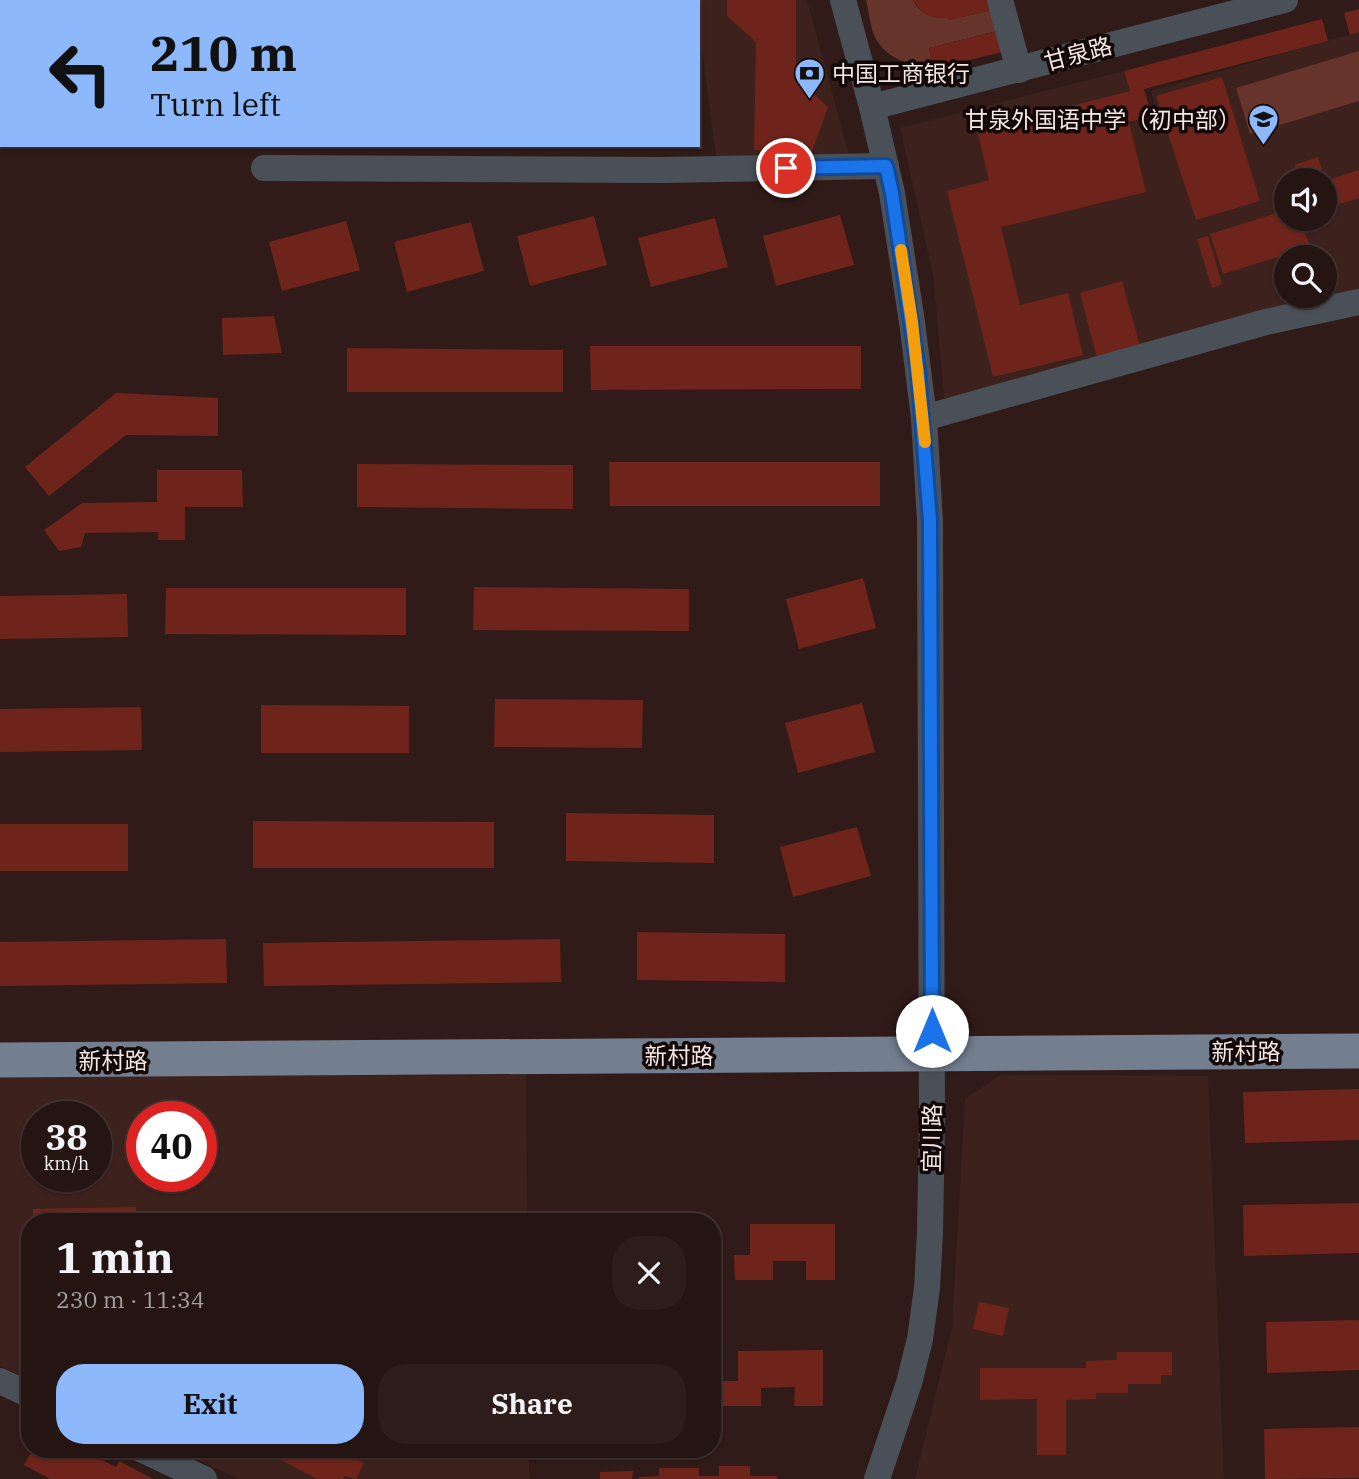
<!DOCTYPE html>
<html lang="en">
<head>
<meta charset="utf-8">
<style>
	body { margin:0; font-family:"IBM Plex Serif","Noto Sans SC",serif; background:#2c1d1b; color:#f1f3f6; height:100vh; display:flex; flex-direction:column; font-size:26px; white-space:nowrap }
	* { box-sizing:border-box; margin:0 }
	p { font-size:23px; color:#a39e9f }
	.icon { flex:none; width:38px; height:38px; fill:none; stroke:currentColor; stroke-width:2; stroke-linecap:round; stroke-linejoin:round }
	.map { position:relative; flex:1; overflow:hidden }
	.drawer { position:absolute; left:21px; top:1213px; width:700px; height:245px; display:flex; flex-direction:column; background:#241412; border-radius:28px; box-shadow:0 2px 5px #0004,0 0 0 2px #413332 }
	.drawer>* { flex:none }
	.guide { position:absolute; left:0px; top:0px; width:700px; height:147px; box-shadow:0 2px 5px #0004,0 0 0 2px #413332; background:#8db9fc; color:#111; overflow:hidden }
	.buttons { position:absolute; left:1274px; top:168px; display:grid; gap:14px }
	.buttons a { display:grid; place-items:center; width:63px; height:63px; border-radius:50%; background:#241412; box-shadow:0 2px 5px #0004,0 0 0 2px #413332; font-size:35px }
	.speed { position:absolute; left:21px; top:1101px; display:flex; gap:14px; font-size:35px; font-weight:700; text-align:center }
	.speed>* { display:grid; place-content:center; width:91px; height:91px; border-radius:50%; background:#241412; box-shadow:0 2px 5px #0004,0 0 0 2px #413332; line-height:1 }
	.speed small { font-size:18px; font-weight:400 }
	.speed .limit { border:10px solid #d22; background:#fff; color:#111 }
	.pin { position:absolute; display:grid; place-items:center; width:60px; height:60px; color:#fff; margin:-30px; border:4px solid #fff; border-radius:50%; box-shadow:0 2px 7px #0007 }
	.me { position:absolute; width:77px; margin:-38px; rotate:0deg; stroke-linejoin:round; filter:drop-shadow(0 0 5px #0008) }
	.turn { display:flex; align-items:center; gap:24px; height:147px; padding:0 35px; font-size:32px }
	.turn .icon { width:91px; height:91px; stroke-width:2.5 }
	.turn b { display:block; font-size:49px; line-height:60px }
	.round { display:grid; place-items:center; flex:none; width:74px; height:74px; border-radius:28px; background:#2c1d1b }
	.headline { display:flex; align-items:center; justify-content:space-between; height:119px; padding:0 35px }
	h1 { font-size:42px; font-weight:700; line-height:52px }
	.primary-button { display:flex; gap:14px; margin-top:auto; padding:14px 35px }
	.primary-button a { flex:1; height:80px; border-radius:28px; background:#8db9fc; color:#111; font-size:28px; font-weight:700; line-height:80px; text-align:center }
	.primary-button a+a { background:#2c1d1b; color:#f1f3f6 }
	.map>svg:first-child { display:block }
	.built { fill:#3d211c; fill-rule:evenodd }
	.green { fill:#67342c }
	.building { fill:#6e241b }
	.lines { fill:none; stroke-linecap:round; stroke-linejoin:round }
	.minor { stroke:#4a5058; stroke-width:26 }
	.major { stroke:#737e8e; stroke-width:35 }
	.route-casing { stroke:#114b97; stroke-width:18 }
	.route { stroke:#1a73e8; stroke-width:12 }
	.slow { stroke:#f59e0b; stroke-width:12 }
	.labels { text-anchor:middle; stroke-width:7; stroke-linejoin:round; paint-order:stroke }
	.street-label { font-size:23px; fill:#f6e7e4; stroke:#110807 }
	.poi-label { font-size:23px; fill:#f6e7e4; stroke:#110807; text-anchor:start }
</style>
</head>
<body>
<div class="map">
<svg width="1359" height="1479" viewBox="0 0 1359 1479">
	<rect width="100%" height="100%" fill="#301b18"/>
	<g class="built">
		<polygon points="696,0 807,0 849,155 716,157 698,18 698,2"/>
		<path d="M1359,32V296L945,407L933,274L900,128L1124,71L1130,91V122L1158,114L1151,91ZM1286,180H1325V219H1286ZM1286,257H1325V296H1286Z"/>
		<path d="M526,1075L527,1221L30,1222V1380L0,1366V1077ZM37,1116H96V1176H37ZM142,1116H201V1176H142Z"/>
		<polygon points="1001,1075 1208,1076 1224,1479 915,1479 952,1328 965,1099"/>
		<polygon points="175,1449 529,1449 529,1479 239,1479"/>
	</g>
	<g class="green">
		<path d="M866,0H913C920,14 933,19 948,18L949,20L992,10L997,31L929,48L934,69C912,66 888,60 876,39C870,28 869,12 866,0Z"/>
		<polygon points="1359,51 1359,101 1250,134 1236,88"/>
	</g>
	<g class="building">
		<polygon points="727,0 796,0 796,78 828,107 812,152 754,150 756,42 727,16"/>
		<polygon points="913,0 989,0 992,10 949,20 948,18 936,18 923,13"/>
		<polygon points="1359,9 1359,32 1350,35 1344,13"/>
		<polygon points="1322,19 1328,41 1144,89 1152,116 1129,122 1146,192 1001,227 1020,305 1068,293 1083,355 993,377 947,191 989,180 977,130 1130,91 1124,71"/>
		<polygon points="997,31 1002,52 934,69 929,48"/>
		<polygon points="1222,77 1260,201 1196,220 1156,96"/>
		<polygon points="1318,157 1325,180 1299,180 1295,165"/>
		<polygon points="1359,170 1359,198 1325,209 1325,181"/>
		<polygon points="1286,210 1286,219 1314,219 1317,229 1305,232 1310,247 1223,274 1210,234"/>
		<polygon points="840,215 854,265 776,286 763,236"/>
		<polygon points="594,216 607,265 530,286 517,236"/>
		<polygon points="715,218 728,267 651,287 638,238"/>
		<polygon points="346,221 360,270 282,291 269,242"/>
		<polygon points="471,222 484,271 407,292 394,242"/>
		<polygon points="1208,236 1222,284 1212,288 1197,239"/>
		<polygon points="1122,281 1140,346 1097,358 1080,293"/>
		<polygon points="274,316 282,353 223,355 222,318"/>
		<polygon points="590,346 861,346 861,389 591,390"/>
		<polygon points="347,348 563,350 563,392 347,392"/>
		<polygon points="116,393 218,398 218,436 126,435 49,496 25,467"/>
		<polygon points="609,462 880,462 880,506 610,506"/>
		<polygon points="357,464 573,465 573,509 357,507"/>
		<polygon points="157,470 242,470 243,507 185,507 185,540 158,540 158,532 85,533 81,547 59,551 44,530 82,503 157,502"/>
		<polygon points="863,578 876,628 799,649 786,599"/>
		<polygon points="474,587 689,589 689,631 473,630"/>
		<polygon points="166,588 406,588 406,635 165,634"/>
		<polygon points="127,594 128,637 0,639 0,596"/>
		<polygon points="495,699 643,700 642,748 494,747"/>
		<polygon points="862,703 875,752 798,773 785,723"/>
		<polygon points="261,705 409,706 409,753 261,753"/>
		<polygon points="141,707 142,750 0,752 0,709"/>
		<polygon points="566,813 714,815 714,863 566,861"/>
		<polygon points="253,821 494,822 494,868 253,868"/>
		<rect x="0" y="824" width="128" height="47"/>
		<polygon points="857,827 871,876 793,897 780,847"/>
		<polygon points="637,932 785,934 785,982 637,980"/>
		<polygon points="226,939 227,983 0,986 0,942"/>
		<polygon points="560,939 561,982 264,986 263,943"/>
		<polygon points="1359,1089 1359,1140 1245,1143 1243,1092"/>
		<polygon points="1359,1203 1359,1253 1244,1256 1243,1205"/>
		<polygon points="136,1207 137,1222 33,1222 33,1209"/>
		<polygon points="750,1224 835,1224 835,1280 806,1280 806,1261 773,1261 773,1280 735,1280 734,1255 750,1255"/>
		<polygon points="979,1302 1009,1308 1003,1336 973,1329"/>
		<polygon points="1359,1320 1359,1370 1267,1373 1266,1322"/>
		<polygon points="823,1350 823,1406 794,1406 795,1387 761,1388 761,1406 723,1406 723,1381 738,1381 738,1351"/>
		<polygon points="1117,1352 1172,1352 1172,1375 1161,1375 1161,1384 1128,1384 1128,1393 1096,1393 1096,1399 1066,1400 1066,1455 1037,1455 1037,1399 980,1400 980,1368 1086,1368 1086,1361 1117,1360"/>
		<polygon points="1359,1427 1359,1478 1265,1479 1264,1429"/>
		<polygon points="33,1449 96,1449 99,1451 96,1457 116,1467 119,1461 153,1479 50,1479 24,1465"/>
		<polygon points="260,1449 339,1449 364,1463 356,1479 344,1476 343,1479 317,1479"/>
		<polygon points="719,1466 750,1466 750,1476 777,1476 777,1479 639,1479 639,1477 659,1476 659,1468 699,1468 699,1476 719,1476"/>
		<polygon points="633,1471 632,1479 600,1479 600,1472"/>
	</g>
	<g class="lines">
		<g class="minor">
			<polyline points="843,0 872,107 892,193 912,322 924,418 930,521 932,1119 930,1232 927,1288 920,1339 909,1383 877,1479"/>
			<polyline points="1000,0 1019,70"/>
			<polyline points="872,107 1285,0"/>
			<polyline points="264,168 661,170 886,166"/>
			<polyline points="924,418 1266,322 1359,302"/>
			<polyline points="0,1381 30,1395"/>
			<polyline points="141,1449 204,1479"/>
		</g>
		<polyline class="major" points="0,1060 1359,1051"/>
	</g>
	<g class="lines">
		<defs>
			<polyline id="route" points="786,168 886,166 892,193 918,370 930,521 932,1031"/>
		</defs>
		<use href="#route" class="route-casing"/>
		<use href="#route" class="route"/>
		<polyline class="slow" points="901,250 912,322 925,442"/>
	</g>
	<defs>
		<symbol id="bank-pin" viewBox="-11 -11 22 30"><path d="M0 17L-7.5 6A9.5 9.5 0 1 1 7.5 6Z" fill="#8db9fc" stroke="#110807"/><path d="M-6-4H6V4H-6ZM0-2.3a2.3 2.3 0 1 0 0 4.6a2.3 2.3 0 1 0 0-4.6Z" fill="#111"/></symbol>
		<symbol id="school-pin" viewBox="-11 -11 22 30"><path d="M0 17L-7.5 6A9.5 9.5 0 1 1 7.5 6Z" fill="#8db9fc" stroke="#110807"/><path d="M0-5L7-2L0 1L-7-2ZM-4 1L0 2.5L4 1V4Q0 6-4 4Z" fill="#111"/></symbol>
	</defs>
	<g fill-rule="evenodd">
		<use href="#bank-pin" x="792" y="56" width="35" height="47"/>
		<use href="#school-pin" x="1246" y="102" width="35" height="47"/>
	</g>
	<g class="labels">
		<g class="street-label">
			<text transform="translate(1078 54) rotate(-15)" y="8">甘泉路</text>
			<text x="1246" y="1060">新村路</text>
			<text x="679" y="1064">新村路</text>
			<text x="113" y="1069">新村路</text>
			<text transform="translate(932 1138) rotate(-89)" y="8">宜川路</text>
		</g>
		<g class="poi-label">
			<text x="832" y="82">中国工商银行</text>
			<text x="1241" y="128" text-anchor="end">甘泉外国语中学（初中部）</text>
		</g>
	</g>
</svg>
<div class="buttons">
<a><svg class="icon" aria-label="sound" viewBox="0 0 24 24"><path d="M4 9h4l5-4v14l-5-4H4zM17 9q2 3 0 6"/></svg></a>
<a><svg class="icon" aria-label="search" viewBox="0 0 24 24"><circle cx="10" cy="10" r="6"/><path d="M15 15l6 6"/></svg></a>
</div>
<div class="speed"><div>38<small>km/h</small></div><div class="limit">40</div></div>
<div class="pin" style="left:786px;top:168px;background:#d93025"><svg class="icon" aria-label="arrive" viewBox="0 0 24 24"><path d="M6 21V4h12l-3 4 3 4H6"/></svg></div>
<svg class="me" style="left:932px;top:1031px" viewBox="-20 -20 40 40"><circle r="19" fill="#fff"/><path d="M0-13L10 11 0 6-10 11z" fill="#1a73e8"/></svg>
<div class="guide">
<div class="turn"><svg class="icon" aria-label="left" viewBox="0 0 24 24"><path d="M17 20v-9H6M10 6l-5 5 5 5"/></svg><div><b>210 m</b>Turn left</div></div>
</div>
<section class="drawer">
<div class="headline"><div><h1>1 min</h1><p>230 m · 11:34</p></div><a class="round"><svg class="icon" aria-label="close" viewBox="0 0 24 24"><path d="M6 6l12 12M18 6L6 18"/></svg></a></div>
<div class="primary-button"><a>Exit</a><a>Share</a></div>
</section>
</div>
</body>
</html>
